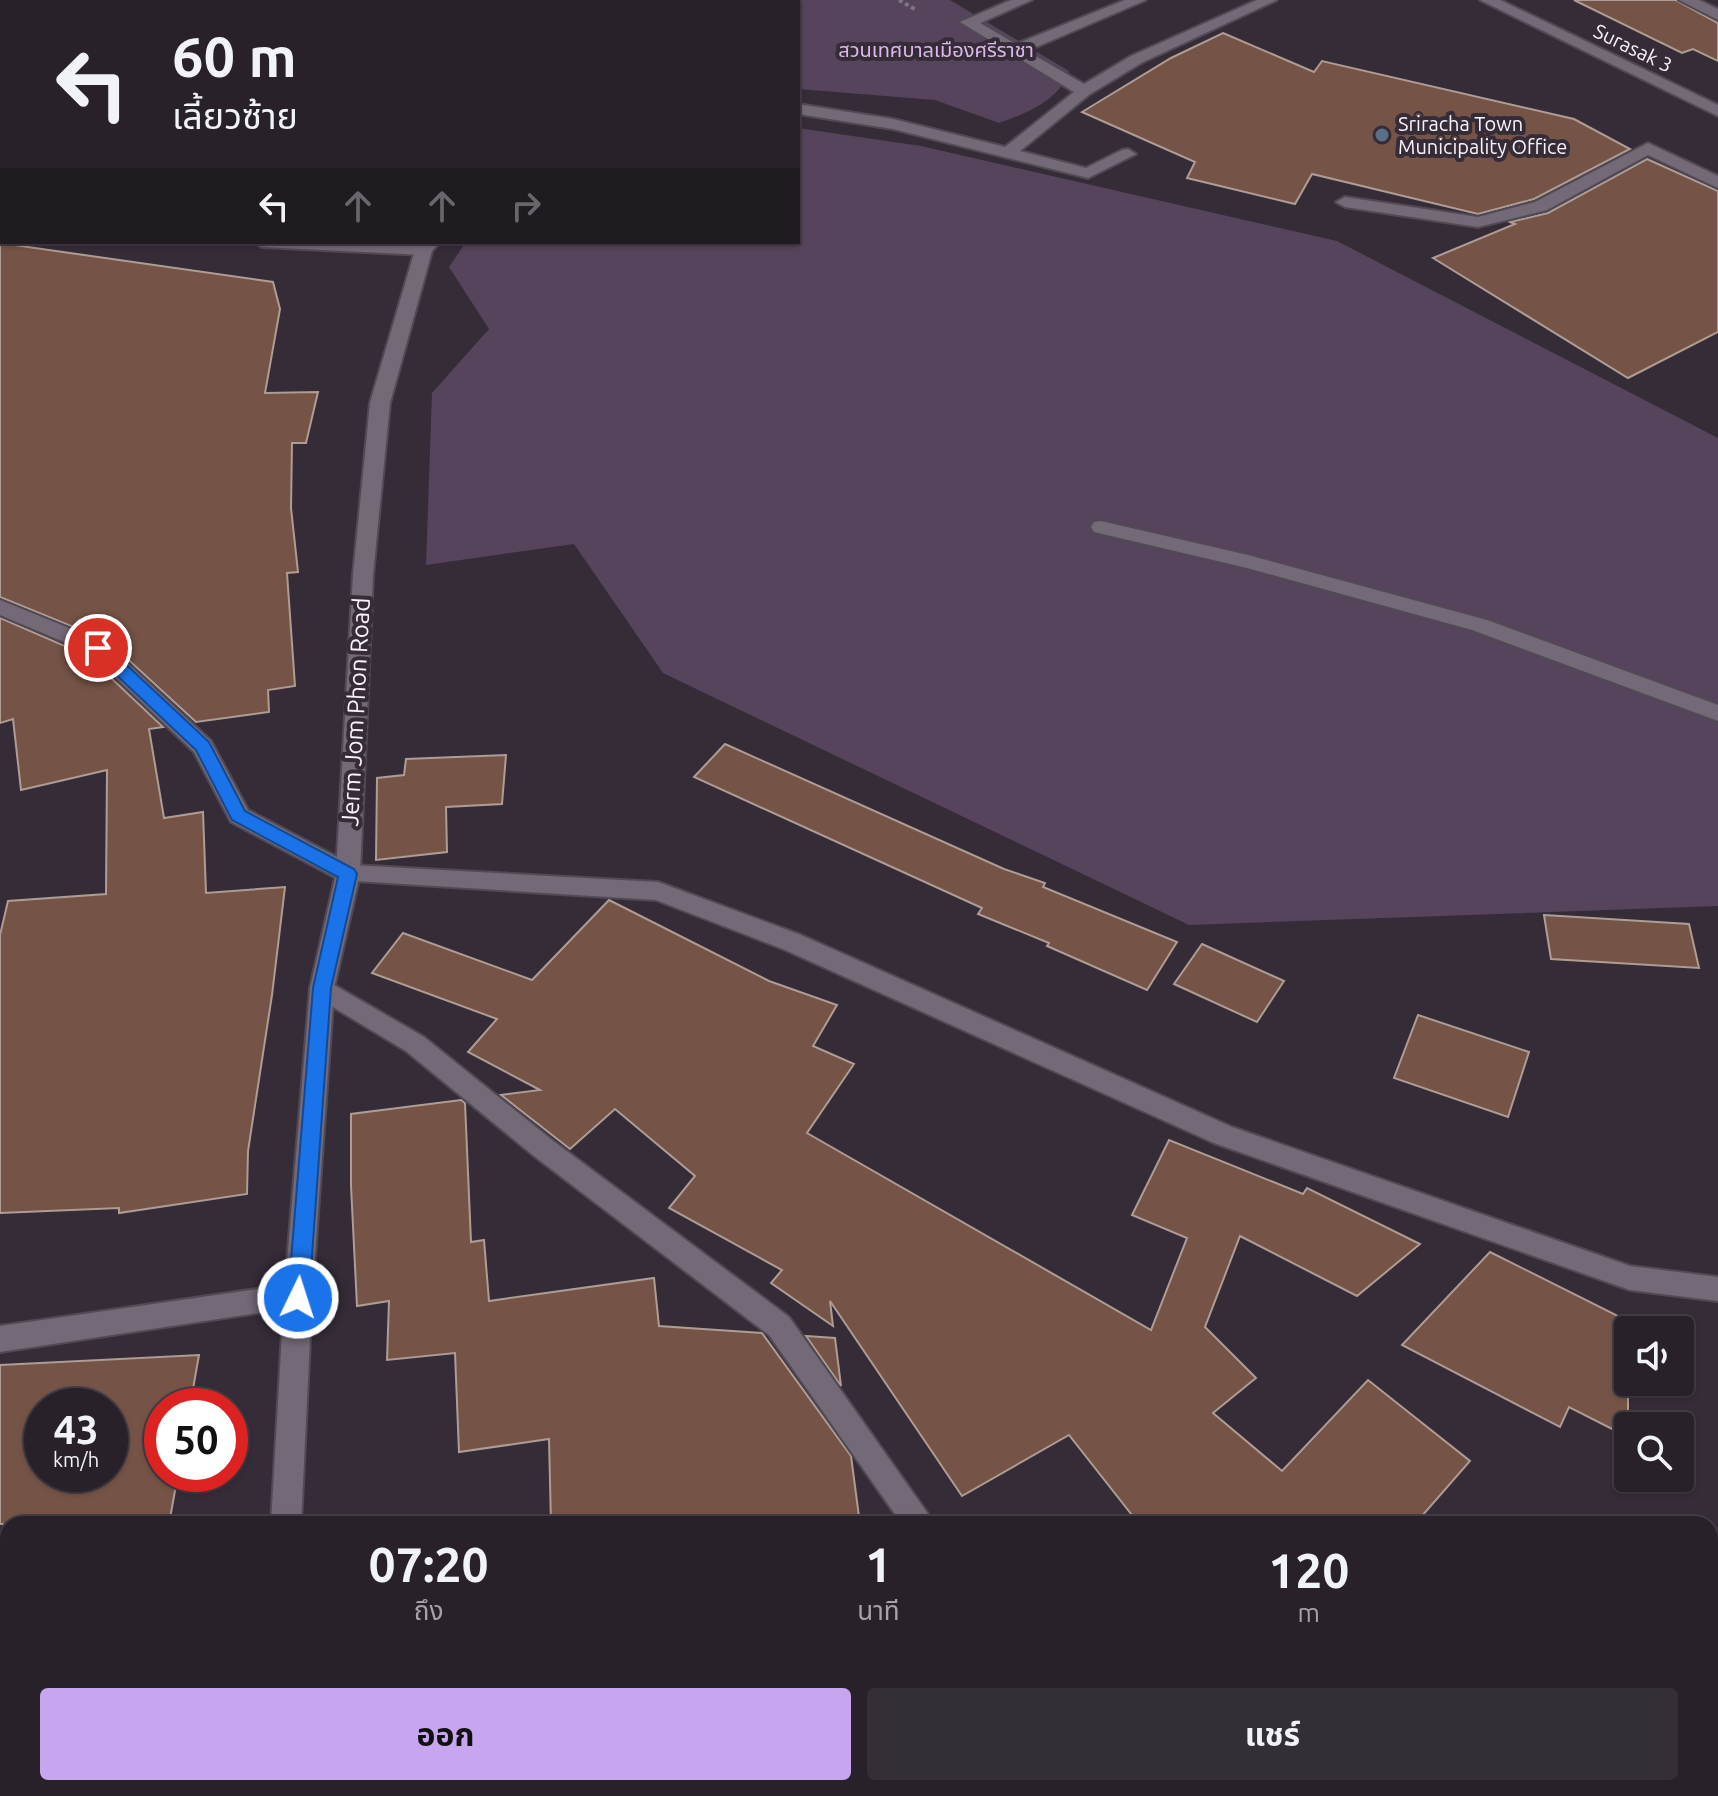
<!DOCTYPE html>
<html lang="th">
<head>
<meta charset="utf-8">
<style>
	body { margin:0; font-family:Ubuntu,"Noto Sans Thai",sans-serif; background:#342e36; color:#f1f3f6; height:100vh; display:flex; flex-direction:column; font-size:30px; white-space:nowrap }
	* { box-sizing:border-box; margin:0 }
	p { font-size:26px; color:#a5a3a8 }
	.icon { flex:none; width:44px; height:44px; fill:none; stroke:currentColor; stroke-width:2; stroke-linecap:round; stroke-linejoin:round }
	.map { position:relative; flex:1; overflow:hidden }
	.drawer { position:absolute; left:0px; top:1516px; width:1718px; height:280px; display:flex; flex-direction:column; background:#28212a; border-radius:24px 24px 0 0; box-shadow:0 2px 6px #0004,0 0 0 2px #443e47 }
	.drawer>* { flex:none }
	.banner { position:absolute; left:0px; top:0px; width:800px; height:244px; box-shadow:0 2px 6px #0004,0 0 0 2px #443e47; background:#28212a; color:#f1f3f6; overflow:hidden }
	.controls { position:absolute; left:1614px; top:1316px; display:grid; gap:16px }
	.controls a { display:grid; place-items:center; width:80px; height:80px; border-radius:8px; background:#28212a; box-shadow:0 2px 6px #0004,0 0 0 2px #443e47; font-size:40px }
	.speed { position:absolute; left:24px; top:1388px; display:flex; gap:16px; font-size:40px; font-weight:700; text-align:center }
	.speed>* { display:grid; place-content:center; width:104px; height:104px; border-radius:50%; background:#28212a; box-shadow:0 2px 6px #0004,0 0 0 2px #443e47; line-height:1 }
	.speed small { font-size:20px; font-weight:400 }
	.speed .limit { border:12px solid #d22; background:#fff; color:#111 }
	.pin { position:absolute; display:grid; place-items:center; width:68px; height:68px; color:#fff; margin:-34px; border:4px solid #fff; border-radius:50%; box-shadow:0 2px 8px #0007 }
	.me { position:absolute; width:88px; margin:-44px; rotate:4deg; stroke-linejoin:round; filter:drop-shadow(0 0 6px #0008) }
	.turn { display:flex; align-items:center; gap:28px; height:168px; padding:0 40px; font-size:36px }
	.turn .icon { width:104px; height:104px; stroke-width:2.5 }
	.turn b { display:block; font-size:56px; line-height:68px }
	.lanes { display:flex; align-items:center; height:76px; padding:0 40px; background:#0003; justify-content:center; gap:40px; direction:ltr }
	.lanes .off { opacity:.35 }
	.eta { display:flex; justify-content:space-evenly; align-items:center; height:136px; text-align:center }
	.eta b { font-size:48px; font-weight:700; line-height:56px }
	.action { display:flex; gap:16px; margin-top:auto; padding:16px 40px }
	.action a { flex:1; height:92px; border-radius:8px; background:#c7a6ef; color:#111; font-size:32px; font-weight:700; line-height:92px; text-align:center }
	.action a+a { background:#342e36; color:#f1f3f6 }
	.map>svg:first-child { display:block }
	.green { fill:#55445c }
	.building { fill:#755447; stroke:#ae9c95; stroke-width:2; fill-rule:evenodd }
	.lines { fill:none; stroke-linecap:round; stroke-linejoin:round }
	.lane-casing { stroke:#514a54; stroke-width:4 }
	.street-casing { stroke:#514a54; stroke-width:4 }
	.secondary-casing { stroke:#514a54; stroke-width:4 }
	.path { stroke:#7d7580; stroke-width:4; stroke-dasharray:4 3; stroke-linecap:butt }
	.lane { fill:#736977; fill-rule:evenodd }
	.street { fill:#736977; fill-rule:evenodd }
	.secondary { fill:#736977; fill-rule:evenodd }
	.route { fill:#1a73e8; stroke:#114b97; stroke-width:2 }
	.service-dot { fill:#5c6f8a; stroke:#352c38; stroke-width:3 }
	.labels { text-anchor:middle; stroke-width:8; stroke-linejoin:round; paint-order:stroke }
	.far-street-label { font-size:20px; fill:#f8f2fa; stroke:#352c38 }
	.far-park-label { font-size:20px; fill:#dcb8eb; stroke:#352c38 }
	.far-poi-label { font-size:20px; fill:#f8f2fa; stroke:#352c38; text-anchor:start }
	.street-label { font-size:24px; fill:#f8f2fa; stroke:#352c38 }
</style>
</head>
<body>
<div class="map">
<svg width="1718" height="1796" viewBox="0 0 1718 1796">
	<rect width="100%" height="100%" fill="#352c38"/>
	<g class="green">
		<path d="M681,0H950L1069,71C1059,101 1027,113 999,123L935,100L798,89V2H679Z"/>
		<polygon points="798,128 921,146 1337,241 1718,438 1718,906 1189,925 663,673 574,544 426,565 432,393 489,329 449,267 466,242 798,242"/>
	</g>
	<g class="building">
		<polygon points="1574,0 1676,0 1718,23 1718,61 1693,49 1682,53"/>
		<polygon points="1223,33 1314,72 1322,61 1574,119 1630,149 1534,199 1478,214 1312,174 1295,204 1187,178 1195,162 1082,112 1171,58"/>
		<polygon points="1647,159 1718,191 1718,332 1628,378 1433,258 1515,224 1510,222 1548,213"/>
		<polygon points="0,243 273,282 280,309 265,393 318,392 306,443 292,443 291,508 298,572 287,573 295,686 268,690 269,712 196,722 108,641 0,597"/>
		<polygon points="0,618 88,656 163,727 149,729 164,818 203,812 206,893 285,887 272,995 248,1151 247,1194 119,1213 119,1208 0,1213 0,935 8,901 106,894 107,770 21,790 13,719 0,723"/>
		<polygon points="725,744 1004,869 1045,883 1043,887 1177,942 1147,990 1047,946 1049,943 978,914 982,908 694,777"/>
		<polygon points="506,755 502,804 446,807 447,852 376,860 377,778 404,775 406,759"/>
		<polygon points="609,900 769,981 837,1005 813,1046 854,1064 807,1133 1151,1330 1187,1238 1132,1215 1169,1140 1303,1194 1307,1188 1420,1244 1357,1296 1240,1236 1205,1327 1256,1378 1213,1413 1282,1471 1368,1380 1470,1461 1415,1524 1139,1524 1069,1435 962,1496 830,1301 833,1326 771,1283 782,1270 669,1208 695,1176 615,1109 570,1149 501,1095 540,1090 468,1052 497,1019 372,973 403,933 532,980"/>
		<polygon points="1544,915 1689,924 1699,968 1551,959"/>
		<polygon points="1202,944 1284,981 1257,1022 1174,984"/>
		<polygon points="1418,1015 1529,1052 1508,1117 1394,1078"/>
		<polygon points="461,1100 465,1103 471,1242 484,1240 489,1301 654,1278 659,1326 762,1333 851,1456 860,1524 551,1524 549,1439 459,1452 455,1353 387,1360 389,1301 357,1306 351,1186 351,1114"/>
		<polygon points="1490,1252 1628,1321 1628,1437 1569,1407 1560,1427 1402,1345"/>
		<polygon points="806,1336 835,1338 841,1386"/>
		<path d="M199,1355L190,1406H162V1474H178L169,1524H0V1365ZM42,1406H110V1474H42Z"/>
	</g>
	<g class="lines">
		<defs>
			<g id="lane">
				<polygon points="1011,0 1032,0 980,23 1016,44 1125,0 1146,0 1027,51 1084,84 1131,56 1257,0 1277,0 1143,62 1090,94 1020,151 1086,168 1122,150 1128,149 1136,154 1088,178 893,129 798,114 798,104 893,119 1005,147 1074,92 960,22"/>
				<polygon points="1648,143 1718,176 1718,188 1648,155 1547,210 1478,227 1345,207 1336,202 1345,197 1478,217 1535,202"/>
				<rect x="0" y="211" width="2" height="10"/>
				<path d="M253,242C281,242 419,237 433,250L424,255L262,247Z"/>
				<polygon points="1101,521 1248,555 1487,620 1718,705 1718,721 1472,630 1247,568 1094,532 1091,527 1094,522"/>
				<polygon points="298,1286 308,1289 312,1298 308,1307 257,1313 0,1352 0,1326 257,1289"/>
				<polygon points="75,1788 116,1788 113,1796 72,1796"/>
			</g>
			<g id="street">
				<polygon points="323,0 340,0 321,2"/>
				<polygon points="1679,0 1699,0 1718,9 1718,20"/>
				<polygon points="0,600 106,643 211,741 248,810 352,865 658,882 801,935 1232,1127 1630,1266 1718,1277 1718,1301 1630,1290 1214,1143 783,949 656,900 340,880 231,822 194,752 90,653 0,615"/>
				<polygon points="322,978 424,1037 552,1140 789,1317 935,1524 902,1524 769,1335 534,1156 406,1051 313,995 310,988 313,981"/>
				<polygon points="1081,1788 1119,1788 1116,1796 1080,1796"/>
				<polygon points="1461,1788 1508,1788 1511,1796 1464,1796"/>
			</g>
			<g id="secondary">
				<polygon points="630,0 646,0 628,2"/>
				<polygon points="1480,0 1500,0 1718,105 1718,116"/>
				<polygon points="422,242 440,242 432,251 390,403 373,575 360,874 334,988 312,1298 301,1524 271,1524 284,1298 310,988 336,874 353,575 370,403 415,250"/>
				<polygon points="254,1788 286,1788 285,1796 253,1796"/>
			</g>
		</defs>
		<use href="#lane" class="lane-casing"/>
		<use href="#street" class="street-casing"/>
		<use href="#secondary" class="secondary-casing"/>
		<polyline class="path" points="899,0 916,10"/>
		<use href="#lane" class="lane"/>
		<use href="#street" class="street"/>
		<use href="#secondary" class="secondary"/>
	</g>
	<polygon class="route" points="98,642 104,644 209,742 245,811 354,869 357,874 331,988 309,1298 306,1304 298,1307 291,1304 288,1298 313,988 338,877 232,820 196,750 92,652 92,644"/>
	<circle class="service-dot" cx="1382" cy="135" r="8"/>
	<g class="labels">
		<g class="far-street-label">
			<text transform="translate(1633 48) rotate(26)" y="7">Surasak 3</text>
		</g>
		<g class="far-park-label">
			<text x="936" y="57">สวนเทศบาลเมืองศรีราชา</text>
		</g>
		<g class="far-poi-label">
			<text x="1398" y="131">Sriracha Town<tspan x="1398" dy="23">Municipality Office</tspan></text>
		</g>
		<g class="street-label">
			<text transform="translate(356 712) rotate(-87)" y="8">Jerm Jom Phon Road</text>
		</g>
	</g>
</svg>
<div class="controls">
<a><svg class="icon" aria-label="sound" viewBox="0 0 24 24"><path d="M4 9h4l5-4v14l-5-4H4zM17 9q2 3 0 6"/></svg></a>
<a><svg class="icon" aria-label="search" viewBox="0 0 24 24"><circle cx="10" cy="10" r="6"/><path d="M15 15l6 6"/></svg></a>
</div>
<div class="speed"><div>43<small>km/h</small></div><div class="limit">50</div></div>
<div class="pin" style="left:98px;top:648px;background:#d93025"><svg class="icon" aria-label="arrive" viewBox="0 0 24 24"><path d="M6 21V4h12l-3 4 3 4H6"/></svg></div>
<svg class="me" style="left:298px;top:1298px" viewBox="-20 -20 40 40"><circle r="17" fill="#1a73e8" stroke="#fff" stroke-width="3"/><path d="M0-11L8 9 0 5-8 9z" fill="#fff"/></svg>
<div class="banner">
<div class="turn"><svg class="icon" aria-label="left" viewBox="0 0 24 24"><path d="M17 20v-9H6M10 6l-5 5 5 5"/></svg><div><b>60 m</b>เลี้ยวซ้าย</div></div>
<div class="lanes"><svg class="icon" aria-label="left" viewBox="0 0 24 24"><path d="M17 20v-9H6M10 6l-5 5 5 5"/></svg><svg class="icon off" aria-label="ahead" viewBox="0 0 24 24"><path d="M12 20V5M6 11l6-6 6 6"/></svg><svg class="icon off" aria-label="ahead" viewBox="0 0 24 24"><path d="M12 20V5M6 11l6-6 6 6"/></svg><svg class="icon off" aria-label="right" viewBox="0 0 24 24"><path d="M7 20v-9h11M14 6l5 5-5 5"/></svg></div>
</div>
<section class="drawer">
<div class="eta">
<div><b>07:20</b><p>ถึง</p></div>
<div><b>1</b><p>นาที</p></div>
<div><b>120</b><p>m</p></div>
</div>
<div class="action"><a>ออก</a><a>แชร์</a></div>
</section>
</div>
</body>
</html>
